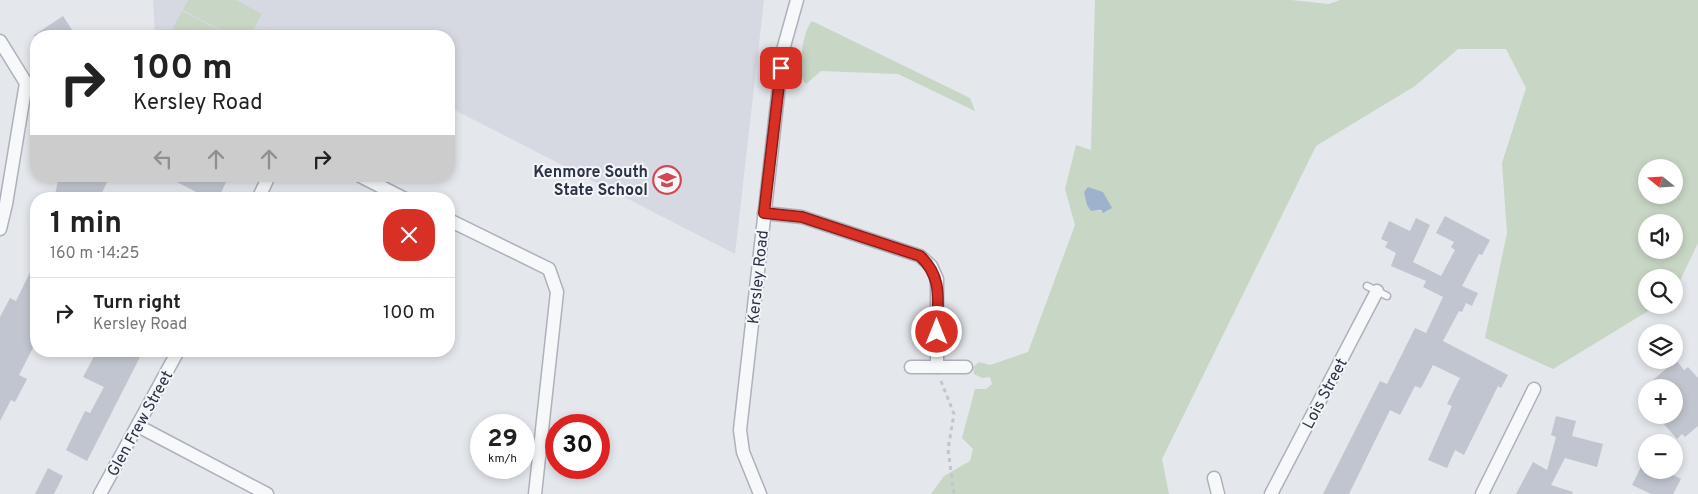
<!DOCTYPE html>
<html lang="en">
<head>
<meta charset="utf-8">
<style>
	body { margin:0; font-family:Overpass,sans-serif; background:#f6f6f6; color:#222; height:100vh; display:flex; flex-direction:column; font-size:19px; white-space:nowrap }
	* { box-sizing:border-box; margin:0 }
	p { font-size:16px; color:#767676 }
	.icon { flex:none; width:28px; height:28px; fill:none; stroke:currentColor; stroke-width:2; stroke-linecap:round; stroke-linejoin:round }
	.map { position:relative; flex:1; overflow:hidden }
	.sheet { position:absolute; left:30px; top:192px; width:425px; height:165px; display:flex; flex-direction:column; background:#fff; border-radius:20px; box-shadow:0 2px 8px #0003 }
	.sheet>* { flex:none }
	.guide { position:absolute; left:30px; top:30px; width:425px; height:152px; border-radius:20px; box-shadow:0 2px 8px #0003; background:#fff; color:#222; overflow:hidden }
	.needle { width:32px; rotate:288deg }
	.controls { position:absolute; left:1638px; top:159px; display:grid; gap:10px }
	.controls a { display:grid; place-items:center; width:45px; height:45px; border-radius:50%; background:#fff; box-shadow:0 2px 8px #0003; font-size:25px }
	.speed { position:absolute; left:470px; top:414px; display:flex; gap:10px; font-size:25px; font-weight:700; text-align:center }
	.speed>* { display:grid; place-content:center; width:65px; height:65px; border-radius:50%; background:#fff; box-shadow:0 2px 8px #0003; line-height:1 }
	.speed small { font-size:12px; font-weight:400 }
	.speed .limit { border:8px solid #d22; background:#fff; color:#111 }
	.pin { position:absolute; display:grid; place-items:center; width:42px; height:42px; color:#fff; margin:-21px; border-radius:10px; box-shadow:0 2px 8px #0006 }
	.me { position:absolute; width:55px; margin:-28px; rotate:0deg; stroke-linejoin:round; filter:drop-shadow(0 0 4px #0008) }
	.turn { display:flex; align-items:center; gap:18px; height:105px; padding:0 20px; font-size:22px }
	.turn .icon { width:65px; height:65px; stroke-width:2.5 }
	.turn b { display:block; font-size:35px; line-height:42px }
	.lanes { display:flex; align-items:center; height:48px; padding:0 20px; background:#0003; justify-content:center; gap:25px; direction:ltr }
	.lanes .off { opacity:.35 }
	.round { display:grid; place-items:center; flex:none; width:52px; height:52px; border-radius:20px; background:#f6f6f6 }
	.headline { display:flex; align-items:center; justify-content:space-between; height:85px; padding:0 20px }
	h1 { font-size:30px; font-weight:700; line-height:38px }
	ul { padding:0; list-style:none }
	li { display:flex; align-items:center; gap:15px; height:70px; padding:0 20px; border-top:1px solid #e0e0e0 }
	li div { flex:1 }
	li b { display:block; font-size:19px }
	li em { font-style:normal }
	.map>svg:first-child { display:block }
	.built { fill:#d6d9e1 }
	.green { fill:#c8d6c5; fill-rule:evenodd }
	.water { fill:#9eb2cd }
	.building { fill:#c1c5cf }
	.lines { fill:none; stroke-linecap:round; stroke-linejoin:round }
	.lane-casing { stroke:#acb1ba; stroke-width:9 }
	.street-casing { stroke:#acb1ba; stroke-width:15 }
	.path { stroke:#c2c5cb; stroke-width:3; stroke-dasharray:4 4; stroke-linecap:butt }
	.lane { stroke:#f7f8fa; stroke-width:6 }
	.street { stroke:#f7f8fa; stroke-width:12 }
	.route-casing { stroke:#8d1f18; stroke-width:12 }
	.route { stroke:#d93025; stroke-width:9 }
	.labels { text-anchor:middle; stroke-width:4; stroke-linejoin:round; paint-order:stroke }
	.poi-label { font-size:16px; font-weight:bold; fill:#2a3346; stroke:#f4f6f9; text-anchor:end }
	.street-label { font-size:16px; fill:#2a3346; stroke:#f4f6f9 }
</style>
</head>
<body>
<div class="map">
<svg width="1698" height="494" viewBox="0 0 1698 494">
	<rect width="100%" height="100%" fill="#e4e7ec"/>
	<polygon class="built" points="153,0 764,0 735,254 449,107 449,36 155,36"/>
	<g class="green">
		<polygon points="188,0 236,0 262,14 250,36 232,36 183,10"/>
		<path d="M1095,0H1291L1329,4L1340,0H1698V243L1674,293V278H1646V305H1658L1553,369L1485,338L1507,233L1502,163L1526,88L1506,49H1458L1415,86L1316,146L1162,459L1169,494H931L944,476L970,461L973,449L962,438L975,389H986L992,384L990,377L982,378L974,374L973,367L979,362L990,365L1028,352L1075,225L1065,189L1076,145L1091,150ZM1646,168H1674V195H1646ZM1084,192L1109,211H1091ZM1646,222H1674V250H1646Z"/>
		<polygon points="182,11 230,36 169,36"/>
		<path d="M812,21L970,98L975,111L898,74L821,71L806,84C796,75 803,29 812,21Z"/>
	</g>
	<polygon class="water" points="1088,187 1103,192 1112,208 1103,213 1101,210 1091,211 1087,205 1084,192"/>
	<g class="building">
		<polygon points="63,16 76,36 33,36"/>
		<polygon points="59,176 110,176 99,199 54,199"/>
		<polygon points="165,176 229,176 218,199 210,199"/>
		<polygon points="1445,216 1490,240 1482,255 1479,254 1462,286 1478,293 1472,306 1466,303 1462,312 1459,311 1443,341 1508,375 1501,388 1498,386 1464,455 1455,450 1447,468 1428,460 1452,406 1447,404 1460,378 1433,365 1421,388 1415,386 1400,415 1390,410 1349,494 1323,494 1380,381 1387,384 1415,328 1426,333 1443,297 1423,287 1426,281 1391,266 1396,253 1385,247 1388,242 1381,239 1389,221 1410,231 1416,218 1430,225 1413,262 1441,276 1455,250 1451,247 1454,242 1436,233"/>
		<polygon points="36,260 36,342 19,375 27,379 15,402 11,400 0,421 0,317 10,298 16,301"/>
		<polygon points="97,351 138,351 136,355 140,357 87,461 66,450 85,411 90,413 104,387 83,377"/>
		<polygon points="1676,360 1684,370 1688,367 1698,378 1698,426 1685,437 1682,434 1677,439 1656,415 1674,415 1674,388 1659,388 1652,381"/>
		<polygon points="1556,416 1576,421 1572,436 1603,444 1597,467 1565,458 1551,485 1573,492 1572,494 1516,494 1533,462 1547,470 1556,437 1551,435"/>
		<polygon points="1642,465 1646,467 1646,470 1663,470 1681,479 1673,494 1651,494 1632,485"/>
		<polygon points="48,468 63,476 54,494 35,494"/>
	</g>
	<g class="lines">
		<defs>
			<polyline id="lane" points="1367,286 1387,296"/>
			<g id="street">
				<polyline points="0,41 26,83 6,204 0,229"/>
				<polyline points="360,176 405,199"/>
				<polyline points="258,199 269,176"/>
				<polyline points="764,213 802,217 920,256 931,266 937,279 937,367"/>
				<polyline points="449,220 549,269 557,292 535,494"/>
				<polyline points="911,367 966,367"/>
				<polyline points="138,426 267,494"/>
				<polyline points="1214,478 1218,494"/>
				<polyline points="100,494 178,351"/>
				<polyline points="760,494 743,452 740,430 783,50 797,0"/>
				<polyline points="1271,494 1377,291"/>
				<polyline points="1482,494 1534,389"/>
			</g>
		</defs>
		<use href="#lane" class="lane-casing"/>
		<use href="#street" class="street-casing"/>
		<polyline class="path" points="941,381 954,414 948,449 954,494"/>
		<use href="#lane" class="lane"/>
		<use href="#street" class="street"/>
	</g>
	<g class="lines">
		<defs>
			<path id="route" d="M781,68L764,213L802,217L920,256C944,278 937,302 937,332"/>
		</defs>
		<use href="#route" class="route-casing"/>
		<use href="#route" class="route"/>
	</g>
	<defs>
		<symbol id="school-ring" viewBox="-11 -11 22 22"><circle r="9.5" fill="#f4f6f9" stroke="#d44653" stroke-width="1.5"/><path d="M0-5L7-2L0 1L-7-2ZM-4 1L0 2.5L4 1V4Q0 6-4 4Z" fill="#d44653"/></symbol>
	</defs>
	<g fill-rule="evenodd">
		<use href="#school-ring" x="651" y="164" width="32" height="32"/>
	</g>
	<g class="labels">
		<g class="poi-label">
			<text x="648" y="177">Kenmore South<tspan x="648" dy="18">State School</tspan></text>
		</g>
		<g class="street-label">
			<text transform="translate(757 277) rotate(-84)" y="6">Kersley Road</text>
			<text transform="translate(1324 393) rotate(-62)" y="6">Lois Street</text>
			<text transform="translate(139 423) rotate(-61)" y="6">Glen Frew Street</text>
		</g>
	</g>
</svg>
<div class="controls">
<a><svg class="needle" viewBox="-14 -14 28 28"><path d="M0-13l5 13h-10z" fill="#e53935"/><path d="M0 13l5-13h-10z" fill="#767676"/></svg></a>
<a><svg class="icon" aria-label="sound" viewBox="0 0 24 24"><path d="M4 9h4l5-4v14l-5-4H4zM17 9q2 3 0 6"/></svg></a>
<a><svg class="icon" aria-label="search" viewBox="0 0 24 24"><circle cx="10" cy="10" r="6"/><path d="M15 15l6 6"/></svg></a>
<a><svg class="icon" aria-label="layers" viewBox="0 0 24 24"><path d="M12 4l9 5-9 5-9-5zM3 14l9 5 9-5"/></svg></a>
<a>+</a>
<a>−</a>
</div>
<div class="speed"><div>29<small>km/h</small></div><div class="limit">30</div></div>
<div class="pin" style="left:781px;top:68px;background:#d93025"><svg class="icon" aria-label="arrive" viewBox="0 0 24 24"><path d="M6 21V4h12l-3 4 3 4H6"/></svg></div>
<svg class="me" style="left:937px;top:332px" viewBox="-20 -20 40 40"><circle r="17" fill="#d93025" stroke="#fff" stroke-width="3"/><path d="M0-11L8 9 0 5-8 9z" fill="#fff"/></svg>
<div class="guide">
<div class="turn"><svg class="icon" aria-label="right" viewBox="0 0 24 24"><path d="M7 20v-9h11M14 6l5 5-5 5"/></svg><div><b>100 m</b>Kersley Road</div></div>
<div class="lanes"><svg class="icon off" aria-label="left" viewBox="0 0 24 24"><path d="M17 20v-9H6M10 6l-5 5 5 5"/></svg><svg class="icon off" aria-label="ahead" viewBox="0 0 24 24"><path d="M12 20V5M6 11l6-6 6 6"/></svg><svg class="icon off" aria-label="ahead" viewBox="0 0 24 24"><path d="M12 20V5M6 11l6-6 6 6"/></svg><svg class="icon" aria-label="right" viewBox="0 0 24 24"><path d="M7 20v-9h11M14 6l5 5-5 5"/></svg></div>
</div>
<section class="sheet">
<div class="headline"><div><h1>1 min</h1><p>160 m · 14:25</p></div><a class="round" style="background:#d93025;color:#fff"><svg class="icon" aria-label="close" viewBox="0 0 24 24"><path d="M6 6l12 12M18 6L6 18"/></svg></a></div>
<ul>
<li><svg class="icon" aria-label="right" viewBox="0 0 24 24"><path d="M7 20v-9h11M14 6l5 5-5 5"/></svg><div><b>Turn right</b><p>Kersley Road</p></div><em>100 m</em></li>
</ul>
</section>
</div>
</body>
</html>
